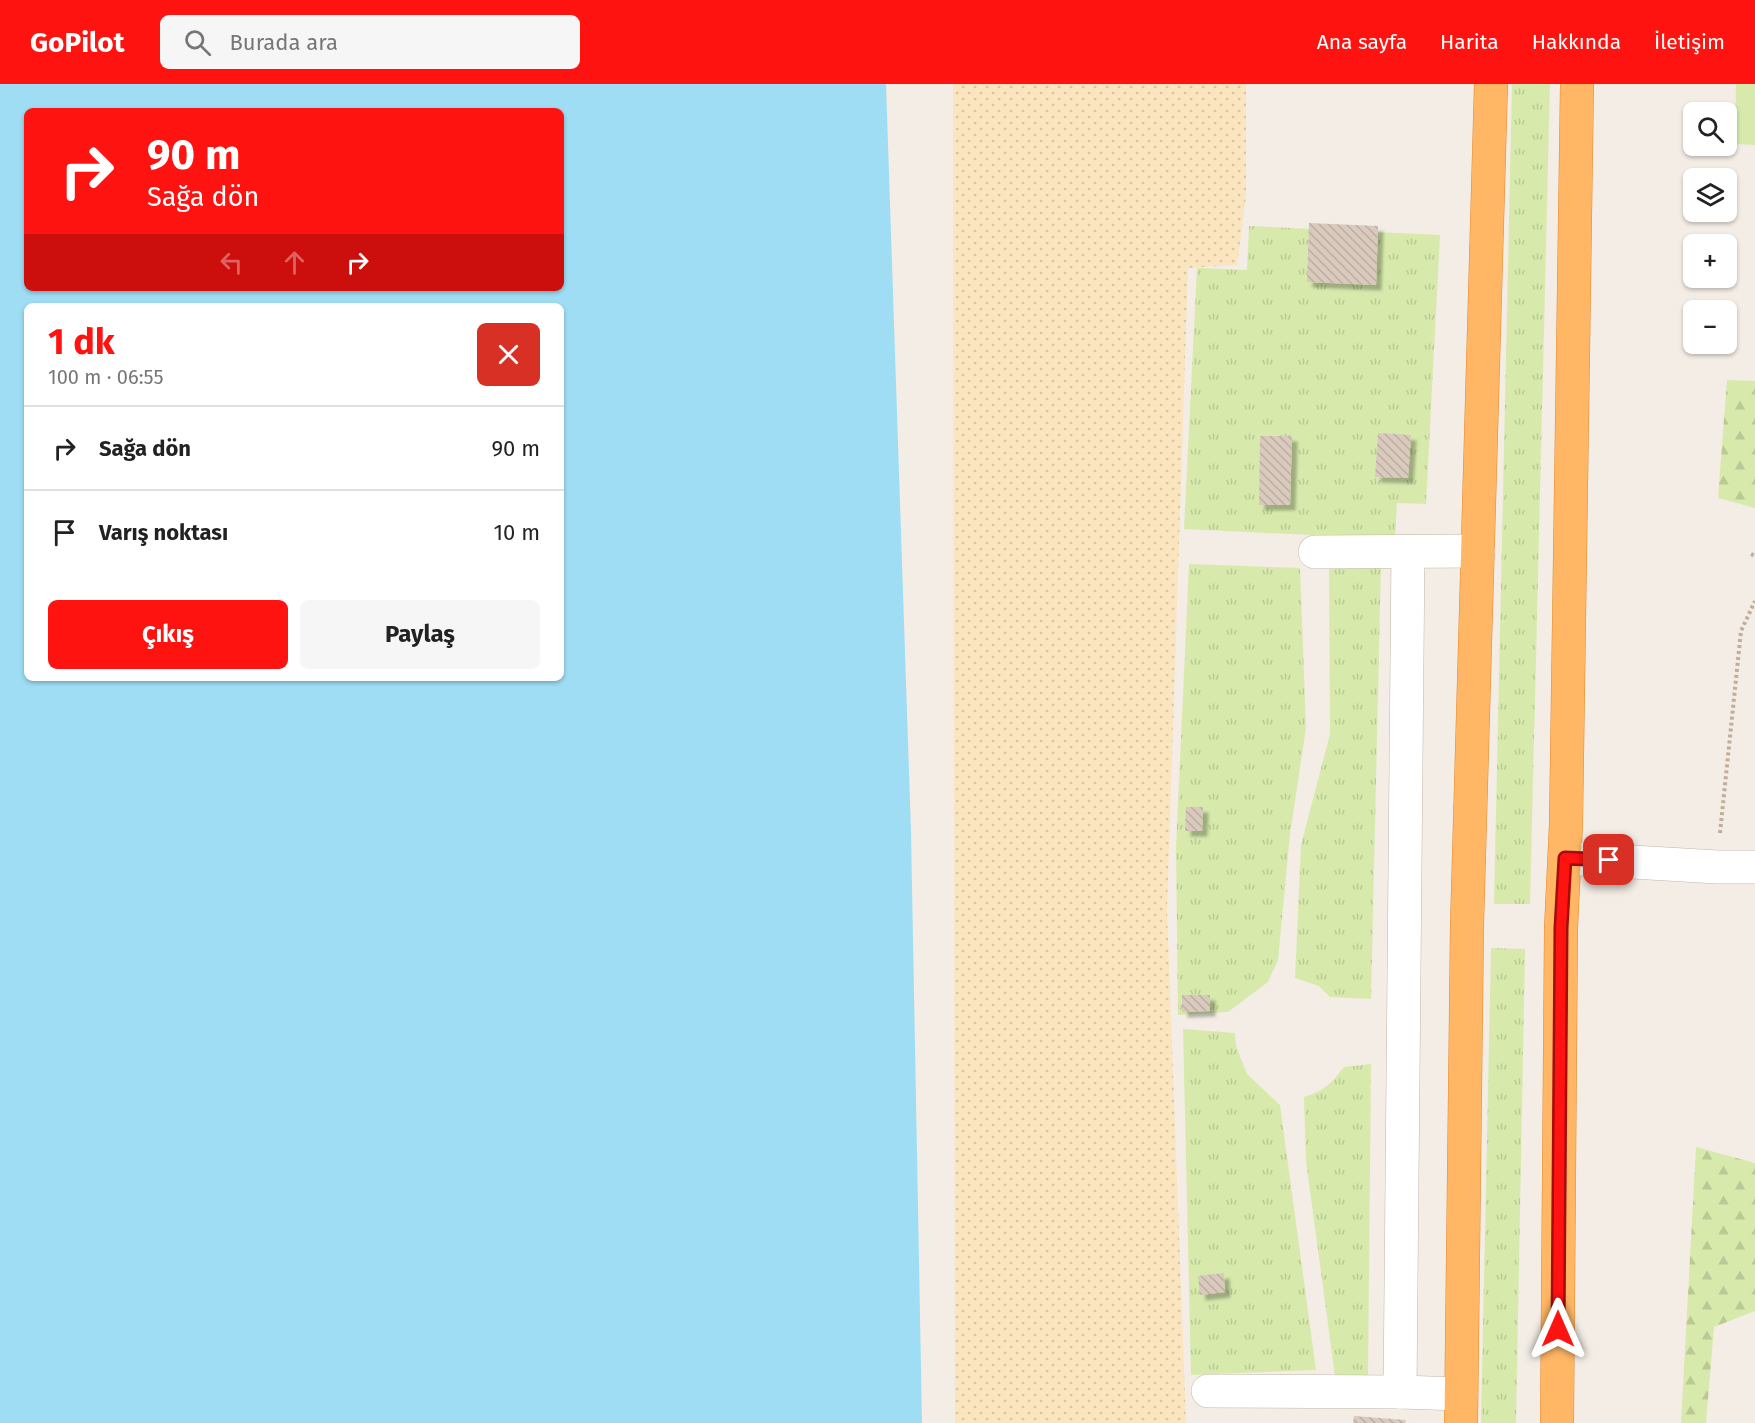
<!DOCTYPE html>
<html lang="tr">
<head>
<meta charset="utf-8">
<style>
	body { margin:0; font-family:"Fira Sans",sans-serif; background:#f6f6f6; color:#222; height:100vh; display:flex; flex-direction:column; font-size:22px; white-space:nowrap }
	* { box-sizing:border-box; margin:0 }
	p { font-size:20px; color:#767676 }
	.icon { flex:none; width:33px; height:33px; fill:none; stroke:currentColor; stroke-width:2; stroke-linecap:round; stroke-linejoin:round }
	.map { position:relative; flex:1; overflow:hidden }
	.sheet { position:absolute; left:24px; top:219px; width:540px; height:378px; display:flex; flex-direction:column; background:#fff; border-radius:9px; box-shadow:0 2px 4px #0004 }
	.sheet>* { flex:none }
	.guide { position:absolute; left:24px; top:24px; width:540px; height:183px; border-radius:9px; box-shadow:0 2px 4px #0004; background:#ff1311; color:#fff; overflow:hidden }
	.tools { position:absolute; left:1683px; top:18px; display:grid; gap:12px }
	.tools a { display:grid; place-items:center; width:54px; height:54px; border-radius:9px; background:#fff; box-shadow:0 2px 4px #0004; font-size:30px }
	.pin { position:absolute; display:grid; place-items:center; width:51px; height:51px; color:#fff; margin:-26px; border-radius:12px; box-shadow:0 3px 9px #0006 }
	.me { position:absolute; width:66px; margin:-33px; rotate:0deg; stroke-linejoin:round; filter:drop-shadow(0 0 4px #0008) }
	.turn { display:flex; align-items:center; gap:21px; height:126px; padding:0 24px; font-size:27px }
	.turn .icon { width:78px; height:78px; stroke-width:2.5 }
	.turn b { display:block; font-size:42px; line-height:51px }
	.lanes { display:flex; align-items:center; height:57px; padding:0 24px; background:#0003; justify-content:center; gap:30px; direction:ltr }
	.lanes .off { opacity:.35 }
	.round { display:grid; place-items:center; flex:none; width:63px; height:63px; border-radius:9px; background:#f6f6f6 }
	.head { display:flex; align-items:center; justify-content:space-between; height:102px; padding:0 24px }
	h1 { font-size:36px; font-weight:700; line-height:45px; color:#ff1311 }
	.action { display:flex; gap:12px; margin-top:auto; padding:12px 24px }
	.action a { flex:1; height:69px; border-radius:9px; background:#ff1311; color:#fff; font-size:24px; font-weight:700; line-height:69px; text-align:center }
	.action a+a { background:#f6f6f6; color:#222 }
	ul { padding:0; list-style:none }
	li { display:flex; align-items:center; gap:18px; height:84px; padding:0 24px; border-top:2px solid #e0e0e0 }
	li div { flex:1 }
	li b { display:block; font-size:22px }
	li em { font-style:normal }
	header { display:flex; align-items:center; gap:36px; box-sizing:border-box; height:84px; padding:0 30px; background:#ff1311; color:#fff }
	header strong { font-size:28px }
	nav { display:flex; gap:33px; margin-inline-start:auto; font-size:21px }
	.search { width:420px; height:54px; background:#f6f6f6; display:flex; align-items:center; gap:15px; box-sizing:border-box; padding:0 21px; border-radius:9px; color:#767676; font-size:22px }
	.map>svg:first-child { display:block }
	.grass { fill:url(#grass-tufts) }
	.forest { fill:url(#forest-firs) }
	.sand { fill:url(#sand-dots) }
	.pitch { fill:#d7eaac }
	.water { fill:#9eddf4; fill-rule:evenodd }
	.building { fill:url(#building-back-hatch); filter:url(#shadow) }
	.lines { fill:none; stroke-linecap:round; stroke-linejoin:round }
	.minor-casing { stroke:#c2b6aa; stroke-width:34 }
	.highway-casing { stroke:#e5882e; stroke-width:34 }
	.path { stroke:#c2ad98; stroke-width:4; stroke-dasharray:3 3; stroke-linecap:butt }
	.minor { stroke:#fff; stroke-width:33 }
	.highway { stroke:#ffb665; stroke-width:33 }
	.route-casing { stroke:#a60c0b; stroke-width:15 }
	.route { stroke:#ff1311; stroke-width:10 }
</style>
</head>
<body>
<header>
<strong>GoPilot</strong>
<div class="search"><svg class="icon" aria-label="search" viewBox="0 0 24 24"><circle cx="10" cy="10" r="6"/><path d="M15 15l6 6"/></svg>Burada ara</div>
<nav><a>Ana sayfa</a><a>Harita</a><a>Hakkında</a><a>İletişim</a></nav>
</header>
<div class="map">
<svg width="1755" height="1339" viewBox="0 0 1755 1339">
	<defs>
		<pattern id="grass-tufts" width="24" height="20" patternUnits="userSpaceOnUse" patternTransform="scale(1.5)"><rect width="24" height="20" fill="#d7eaac"/><path d="M3 7l-1-3M5 7V3M7 7l1-3M15 17l-1-3M17 17v-4M19 17l1-3" fill="none" stroke="#baca95"/></pattern>
		<pattern id="forest-firs" width="22" height="20" patternUnits="userSpaceOnUse" patternTransform="scale(1.5)"><rect width="22" height="20" fill="#d7eaac"/><path d="M5 1l3.5 6h-7zM16 11l3.5 6h-7z" fill="#baca95"/></pattern>
		<pattern id="sand-dots" width="8" height="8" patternUnits="userSpaceOnUse" patternTransform="scale(1.5)"><rect width="8" height="8" fill="#fae5be"/><path d="M2 2h.1M6 6h.1" fill="none" stroke="#d8c5a4" stroke-width="1.8" stroke-linecap="round"/></pattern>
		<pattern id="building-back-hatch" width="6" height="6" patternUnits="userSpaceOnUse" patternTransform="scale(1.5)"><rect width="6" height="6" fill="#d9cabd"/><path d="M-1 5l2 2M0 0l6 6M5-1l2 2" fill="none" stroke="#bcaea3"/></pattern>
		<filter id="shadow"><feDropShadow dx="5.5" dy="5.5" stdDeviation="1.5" flood-color="#0004"/></filter>
	</defs>
	<rect width="100%" height="100%" fill="#f3ede5"/>
	<g class="grass">
		<polygon points="1512,0 1550,0 1530,820 1494,820"/>
		<polygon points="1249,142 1440,151 1426,420 1397,419 1395,455 1184,445 1197,184 1247,186"/>
		<polygon points="1381,479 1371,915 1330,913 1319,902 1295,894 1301,761 1330,650 1329,483"/>
		<polygon points="1189,480 1300,484 1306,644 1290,750 1278,876 1268,898 1228,928 1178,931 1176,764"/>
		<polygon points="1491,864 1525,865 1516,1339 1481,1339"/>
		<polygon points="1183,945 1235,949 1236,962 1247,990 1280,1021 1316,1286 1191,1291"/>
		<path d="M1371,980L1368,1293L1335,1292L1306,1077L1304,1013C1324,1007 1331,1000 1344,983Z"/>
	</g>
	<g class="forest">
		<polygon points="1727,296 1755,297 1755,424 1718,414"/>
		<polygon points="1696,1063 1755,1079 1755,1227 1714,1243 1706,1339 1681,1339"/>
	</g>
	<polygon class="sand" points="953,0 1246,0 1246,112 1237,181 1188,184 1167,827 1186,1339 955,1339"/>
	<polygon class="pitch" points="1736,0 1755,0 1755,61 1735,60"/>
	<path class="water" d="M0,0H886L911,748L922,1339H0ZM27,27H561V204H27ZM27,222H561V594H27Z"/>
	<g class="building">
		<polygon points="1309,139 1378,142 1376,201 1307,198"/>
		<polygon points="1378,349 1411,351 1408,394 1375,393"/>
		<polygon points="1260,352 1292,352 1290,421 1259,421"/>
		<polygon points="1186,723 1203,723 1202,747 1185,747"/>
		<polygon points="1182,911 1210,911 1210,927 1182,928"/>
		<polygon points="1224,1189 1225,1208 1200,1211 1198,1192"/>
		<polygon points="1354,1332 1406,1336 1405,1339 1353,1339"/>
	</g>
	<g class="lines">
		<defs>
			<g id="minor">
				<polyline points="1315,468 1478,467"/>
				<polyline points="1565,774 1717,783 1755,783"/>
				<polyline points="1208,1307 1400,1308 1461,1310"/>
				<polyline points="1400,1308 1408,468"/>
			</g>
			<g id="highway">
				<polyline points="1461,1339 1467,841 1491,0"/>
				<polyline points="1557,1339 1561,844 1566,740 1577,0"/>
			</g>
		</defs>
		<use href="#minor" class="minor-casing"/>
		<use href="#highway" class="highway-casing"/>
		<g class="path">
			<polyline points="1751,470 1755,472"/>
			<polyline points="1720,749 1741,547 1755,517"/>
		</g>
		<use href="#minor" class="minor"/>
		<use href="#highway" class="highway"/>
	</g>
	<g class="lines">
		<defs>
			<polyline id="route" points="1558,1245 1561,844 1565,774 1609,776"/>
		</defs>
		<use href="#route" class="route-casing"/>
		<use href="#route" class="route"/>
	</g>
</svg>
<div class="tools">
<a><svg class="icon" aria-label="search" viewBox="0 0 24 24"><circle cx="10" cy="10" r="6"/><path d="M15 15l6 6"/></svg></a>
<a><svg class="icon" aria-label="layers" viewBox="0 0 24 24"><path d="M12 4l9 5-9 5-9-5zM3 14l9 5 9-5"/></svg></a>
<a>+</a>
<a>−</a>
</div>
<div class="pin" style="left:1609px;top:776px;background:#d93025"><svg class="icon" aria-label="arrive" viewBox="0 0 24 24"><path d="M6 21V4h12l-3 4 3 4H6"/></svg></div>
<svg class="me" style="left:1558px;top:1245px" viewBox="-20 -20 40 40"><path d="M0-17L14 15 0 8-14 15z" fill="#ff1311" stroke="#fff" stroke-width="4"/></svg>
<div class="guide">
<div class="turn"><svg class="icon" aria-label="right" viewBox="0 0 24 24"><path d="M7 20v-9h11M14 6l5 5-5 5"/></svg><div><b>90 m</b>Sağa dön</div></div>
<div class="lanes"><svg class="icon off" aria-label="left" viewBox="0 0 24 24"><path d="M17 20v-9H6M10 6l-5 5 5 5"/></svg><svg class="icon off" aria-label="ahead" viewBox="0 0 24 24"><path d="M12 20V5M6 11l6-6 6 6"/></svg><svg class="icon" aria-label="right" viewBox="0 0 24 24"><path d="M7 20v-9h11M14 6l5 5-5 5"/></svg></div>
</div>
<section class="sheet">
<div class="head"><div><h1>1 dk</h1><p>100 m · 06:55</p></div><a class="round" style="background:#d93025;color:#fff"><svg class="icon" aria-label="close" viewBox="0 0 24 24"><path d="M6 6l12 12M18 6L6 18"/></svg></a></div>
<ul>
<li><svg class="icon" aria-label="right" viewBox="0 0 24 24"><path d="M7 20v-9h11M14 6l5 5-5 5"/></svg><div><b>Sağa dön</b></div><em>90 m</em></li>
<li><svg class="icon" aria-label="arrive" viewBox="0 0 24 24"><path d="M6 21V4h12l-3 4 3 4H6"/></svg><div><b>Varış noktası</b></div><em>10 m</em></li>
</ul>
<div class="action"><a>Çıkış</a><a>Paylaş</a></div>
</section>
</div>
</body>
</html>
